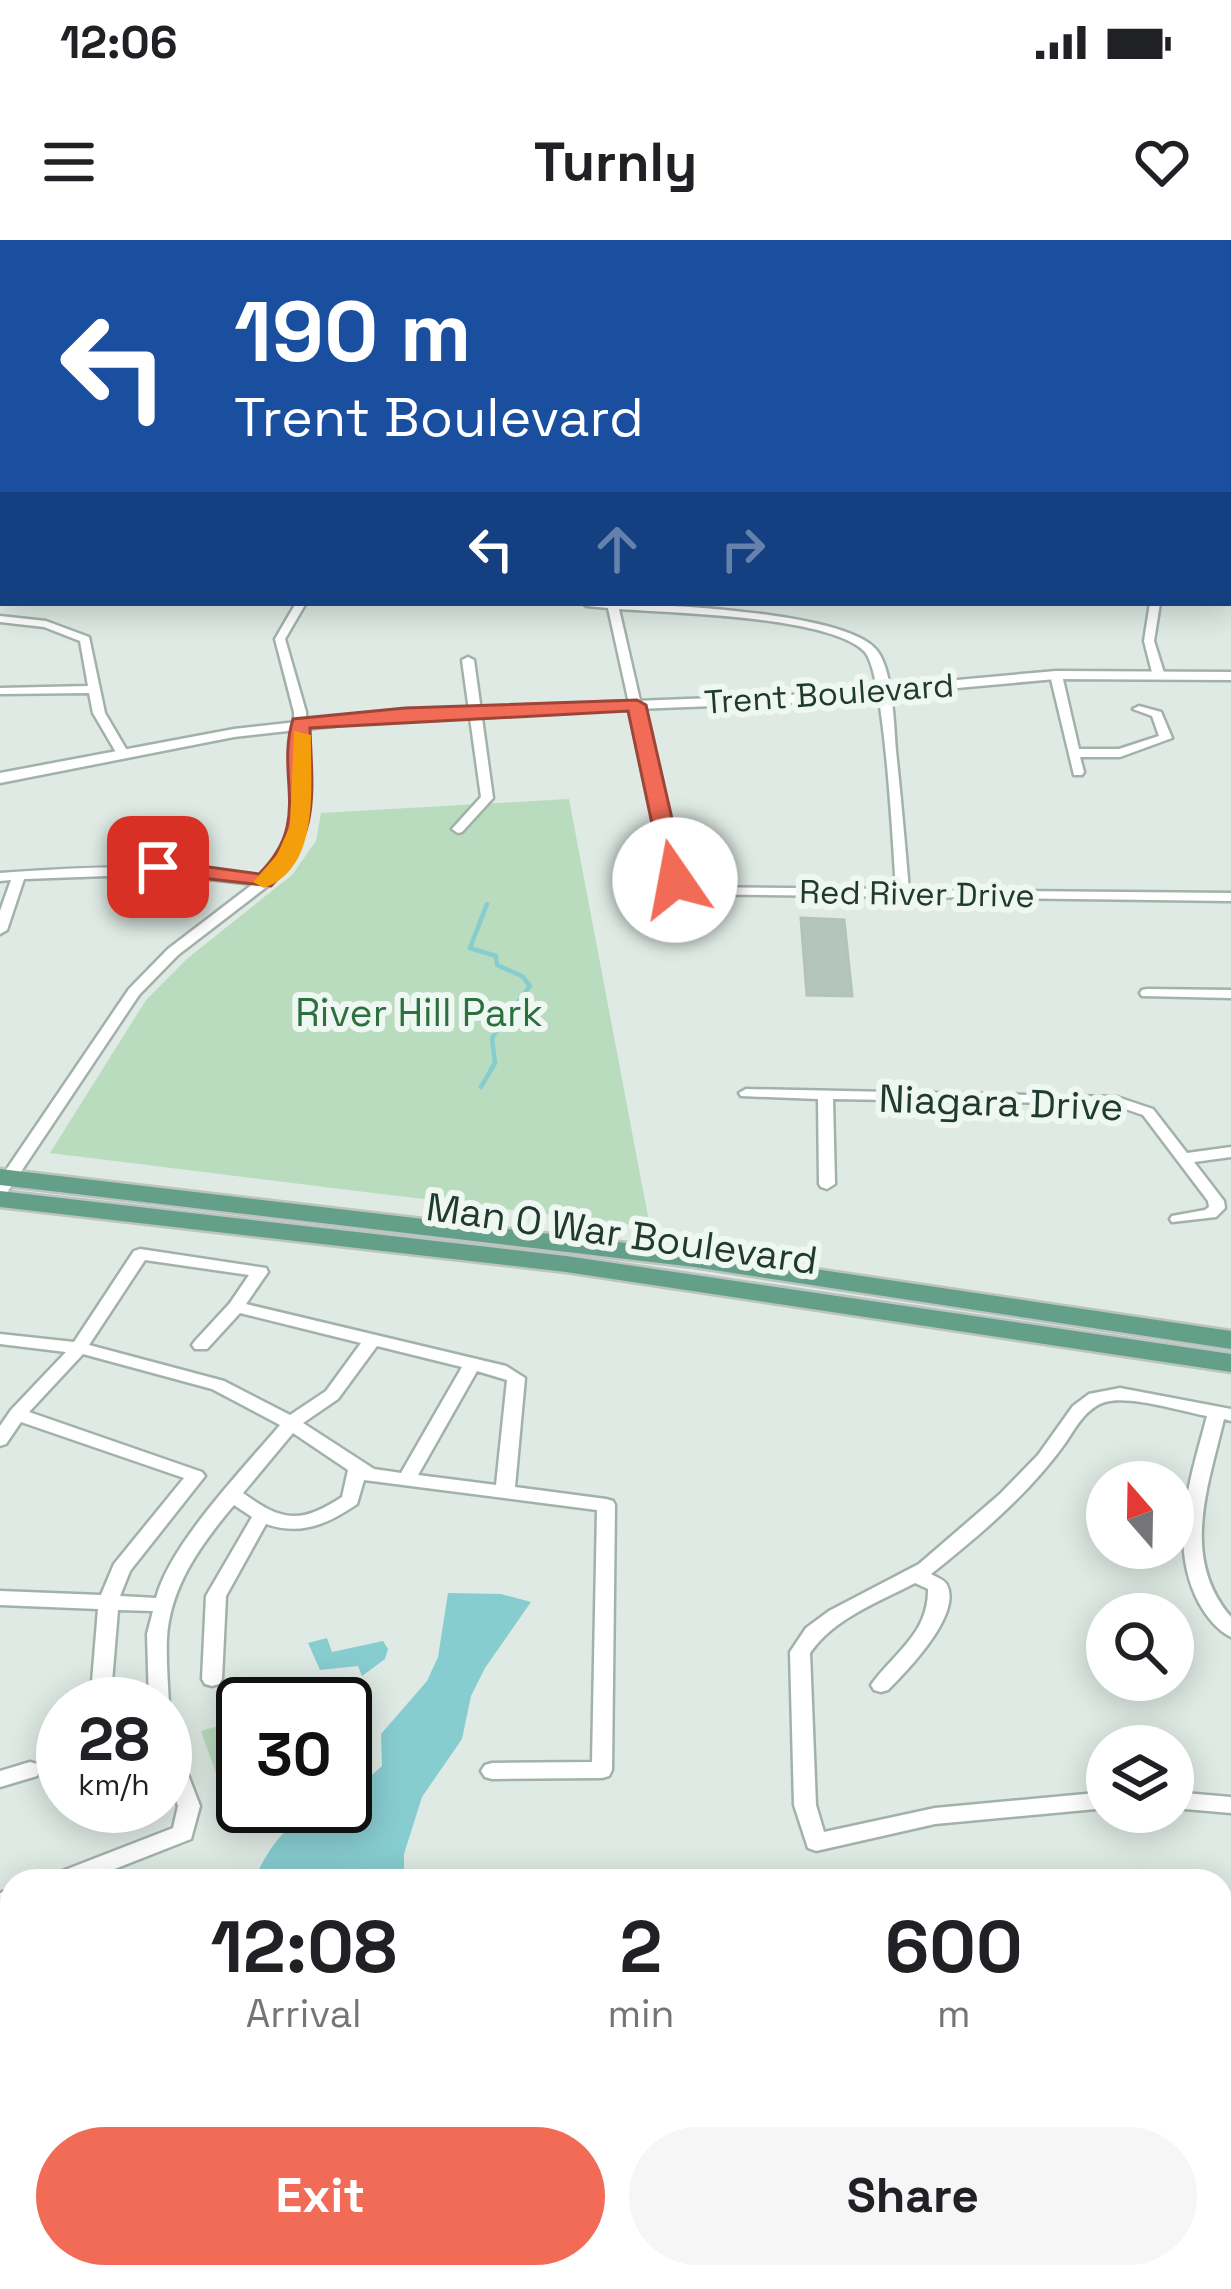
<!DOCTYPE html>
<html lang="en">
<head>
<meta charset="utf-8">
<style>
	body { margin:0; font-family:"Space Grotesk",sans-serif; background:#f6f6f6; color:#202124; height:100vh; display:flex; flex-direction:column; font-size:45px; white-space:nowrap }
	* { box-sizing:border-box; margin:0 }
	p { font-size:39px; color:#757577 }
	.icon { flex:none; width:66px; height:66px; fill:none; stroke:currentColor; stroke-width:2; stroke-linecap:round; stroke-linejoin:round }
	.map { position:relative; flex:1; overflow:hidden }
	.sheet { position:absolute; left:0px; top:1629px; width:1233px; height:420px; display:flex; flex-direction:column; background:#fff; border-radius:36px 36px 0 0; box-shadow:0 6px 30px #0003 }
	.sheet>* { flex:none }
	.guide { position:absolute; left:0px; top:0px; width:1233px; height:366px; box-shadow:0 6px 30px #0003; background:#1a4fa0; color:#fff; overflow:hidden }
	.needle { width:78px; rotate:340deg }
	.tools { position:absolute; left:1086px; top:1221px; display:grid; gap:24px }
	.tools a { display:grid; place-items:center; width:108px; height:108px; border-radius:50%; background:#fff; box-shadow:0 6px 30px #0003; font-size:60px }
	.speed { position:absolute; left:36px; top:1437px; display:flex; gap:24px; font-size:60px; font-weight:700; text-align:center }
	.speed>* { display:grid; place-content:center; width:156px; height:156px; border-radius:50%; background:#fff; box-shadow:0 6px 30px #0003; line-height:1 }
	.speed small { font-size:30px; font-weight:400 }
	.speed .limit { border:6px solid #111; border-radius:18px; background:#fff; color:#111 }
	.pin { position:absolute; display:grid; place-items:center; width:102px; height:102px; color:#fff; margin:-51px; border-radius:24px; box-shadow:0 6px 18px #0006 }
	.me { position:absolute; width:132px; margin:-66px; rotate:348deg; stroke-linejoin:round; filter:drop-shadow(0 0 9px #0008) }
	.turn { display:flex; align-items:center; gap:42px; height:252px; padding:0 36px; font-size:54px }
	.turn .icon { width:156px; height:156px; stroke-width:2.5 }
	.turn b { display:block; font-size:84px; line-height:102px }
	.lanes { display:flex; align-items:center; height:114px; padding:0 36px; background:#0003; justify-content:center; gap:60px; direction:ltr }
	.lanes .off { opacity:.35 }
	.eta { display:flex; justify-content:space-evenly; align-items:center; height:204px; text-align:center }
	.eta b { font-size:72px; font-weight:700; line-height:84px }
	.cta { display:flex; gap:24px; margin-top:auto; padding:24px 36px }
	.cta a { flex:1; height:138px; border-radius:72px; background:#f16b56; color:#fff; font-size:48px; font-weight:700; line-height:138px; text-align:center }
	.cta a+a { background:#f6f6f6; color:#202124 }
	.status { display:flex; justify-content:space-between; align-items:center; height:84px; padding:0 60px; background:#fff; direction:ltr }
	.status svg { height:33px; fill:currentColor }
	header { display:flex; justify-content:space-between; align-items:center; height:156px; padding:0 36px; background:#fff; font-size:54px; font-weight:700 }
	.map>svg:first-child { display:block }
	.green { fill:#b8dcbd }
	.water { fill:#87cdd0 }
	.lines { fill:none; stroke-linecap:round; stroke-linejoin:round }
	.stream { stroke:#87cdd0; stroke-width:4.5 }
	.building { fill:#b4c5bd; stroke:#b2c4ba; stroke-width:3 }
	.minor-casing { stroke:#a2b2aa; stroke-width:5 }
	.tertiary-casing { stroke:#a2b2aa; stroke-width:5 }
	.secondary-casing { stroke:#9eb6ab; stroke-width:4 }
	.primary-casing { stroke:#bcc4c1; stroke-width:5 }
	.minor { fill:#fff; fill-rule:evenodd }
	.tertiary { fill:#fff; fill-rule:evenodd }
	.secondary { fill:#fff; fill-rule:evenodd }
	.primary { fill:#64a089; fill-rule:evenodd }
	.route { fill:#f16b56; stroke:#9d4638; stroke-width:3 }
	.slow { fill:#f59e0b }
	.labels { text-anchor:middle; stroke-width:12; stroke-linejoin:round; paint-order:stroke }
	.far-street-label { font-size:33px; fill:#203a30; stroke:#eff7f2 }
	.park-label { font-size:39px; fill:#2b703e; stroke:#eff7f2 }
	.street-label { font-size:39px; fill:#203a30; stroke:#eff7f2 }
</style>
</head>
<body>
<div class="status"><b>12:06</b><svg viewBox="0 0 49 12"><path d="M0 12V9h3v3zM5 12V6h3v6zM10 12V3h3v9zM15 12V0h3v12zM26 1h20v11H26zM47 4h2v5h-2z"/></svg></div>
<header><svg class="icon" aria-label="menu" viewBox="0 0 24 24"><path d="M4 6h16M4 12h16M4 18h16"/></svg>Turnly<svg class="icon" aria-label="heart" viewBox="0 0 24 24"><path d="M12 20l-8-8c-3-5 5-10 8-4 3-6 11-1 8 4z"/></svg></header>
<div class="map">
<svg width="1231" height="2049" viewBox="0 0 1231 2049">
	<rect width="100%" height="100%" fill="#dfeae4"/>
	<g class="green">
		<polygon points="569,559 650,987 50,913 146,760 188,718 292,635 316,601 321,573"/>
		<polygon points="239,1480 243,1544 222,1550 201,1491"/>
	</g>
	<g class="water">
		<path d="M448,1353L501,1354L531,1362L485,1428L471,1456L462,1499L422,1557L404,1614V1641H254C270,1601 299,1566 345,1566V1559L382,1526L381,1494L427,1441L438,1417Z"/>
		<polygon points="327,1398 332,1412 383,1401 388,1409 385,1419 362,1436 358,1426 320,1430 308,1403"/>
	</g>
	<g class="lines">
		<polyline class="stream" points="481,847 495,823 492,798 507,776 521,769 515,766 530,746 522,736 497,725 496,716 470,708 487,664"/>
	</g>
	<polygon class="building" points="801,678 844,680 852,756 807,755"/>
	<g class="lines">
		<defs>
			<g id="minor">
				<polygon points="446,0 454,0 451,3 443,3"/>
				<polygon points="1156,0 1185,0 1172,3 1143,3"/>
				<polygon points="1193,0 1202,0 1206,3 1197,3"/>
				<rect x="0" y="9" width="3" height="4"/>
				<rect x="1230" y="18" width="1" height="5"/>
				<rect x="0" y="38" width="3" height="5"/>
				<rect x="1230" y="147" width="1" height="6"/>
				<rect x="1230" y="194" width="1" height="6"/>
				<rect x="1230" y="274" width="1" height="6"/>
				<path d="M296,363H306L285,399L306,472L308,575L299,605L269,645L178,715L139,755L6,954L0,956V939L129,749L168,709L253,644L164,634L24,639L7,690L0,694V671L11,640L0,641V633C88,627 173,622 261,637L287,604L296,575L294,472L275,399Z"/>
				<path d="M582,363C635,363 849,369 878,412C893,433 894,485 896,511C901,557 905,603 909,650L1231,653V661L679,654L668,640L608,368L587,366ZM619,369C673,373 828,376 864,411C885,431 893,610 896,649L688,647L681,639Z"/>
				<polygon points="1150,363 1160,363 1154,401 1165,436 1159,439 1153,436 1144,401"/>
				<polygon points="0,376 46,381 89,397 105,473 129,514 127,517 117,514 93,473 89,453 0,454 0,448 88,446 80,401 44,387 0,382"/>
				<polygon points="468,417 474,420 493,558 462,592 458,593 452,589 481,557 462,420"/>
				<polygon points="1052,433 1062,435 1079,509 1119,509 1159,496 1152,476 1133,469 1139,466 1161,472 1172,498 1120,517 1080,517 1084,532 1082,535 1074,535 1050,435"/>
				<polygon points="1147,749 1231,750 1231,758 1142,756 1140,753 1142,750"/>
				<polygon points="746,849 1117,857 1153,869 1187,913 1231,907 1231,917 1194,922 1224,961 1225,968 1216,977 1172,982 1170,979 1172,976 1205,970 1209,967 1208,961 1143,875 1111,864 833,859 835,944 827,949 821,947 819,944 818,859 741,856 739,853"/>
				<path d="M140,1009L266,1028L268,1032L246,1064L506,1126L525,1138L515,1247L606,1259L613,1261L615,1265L612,1530L609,1536L602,1538L492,1539L485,1537L481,1531L485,1525L492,1523L592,1522L597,1270L364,1240L357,1264C328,1284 301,1296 266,1284L226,1356L222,1439L219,1444L212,1446L205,1444L202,1439L206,1356L252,1277L234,1265C202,1303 170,1346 167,1398C166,1420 168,1442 169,1464L165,1470V1464H149L147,1394L153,1371L118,1370L111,1454L108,1459L101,1462L94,1459L91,1454L98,1369L0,1365V1351L101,1355L114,1324L184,1238L21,1182L6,1204L0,1206V1186L11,1170L66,1112L0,1104V1094L74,1102L134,1011ZM145,1020L249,1035L230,1063L195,1101L192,1105L195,1109H207L240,1073L361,1103L326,1151L290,1175L224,1141L89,1105ZM377,1106L462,1127L401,1233L374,1229L303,1183L338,1159ZM83,1114L212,1149L280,1185C243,1229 170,1304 156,1358L120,1356L130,1331L205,1236L202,1232L29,1172ZM477,1131L507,1140L496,1245L418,1235ZM293,1193L348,1230L342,1257C301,1284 282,1282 243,1253Z"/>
				<path d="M1120,1148L1231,1169V1181L1224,1179C1208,1247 1180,1318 1231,1377V1397C1218,1391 1206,1376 1199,1363C1167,1302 1191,1238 1207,1176C1180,1171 1130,1155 1105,1162C1086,1168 1076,1187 1066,1202C1030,1253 980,1295 931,1334C936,1337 945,1340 947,1345C962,1375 907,1431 888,1450L881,1452L874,1450L871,1445C894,1413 929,1393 928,1349L915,1343C879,1362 834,1378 810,1413L816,1565L824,1592L935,1568L1107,1552V1568L935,1584L816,1611L808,1608L794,1565L790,1412L806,1388L829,1371L919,1324L1000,1254L1038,1215L1073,1166L1089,1154Z"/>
				<polygon points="165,1493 172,1495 175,1501 200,1566 191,1599 84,1641 49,1641 52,1635 173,1588 178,1566 165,1529"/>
				<polygon points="30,1522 37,1524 40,1530 37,1536 0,1547 0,1531"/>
				<polygon points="1173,1552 1231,1557 1231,1573 1173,1568"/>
				<polygon points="12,1649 12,1667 0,1671 0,1653"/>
				<polygon points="12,1700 12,1718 0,1722 0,1704"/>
				<polygon points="755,2037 781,2037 786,2049 760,2049"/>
			</g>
			<g id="tertiary">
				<polygon points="1071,0 1083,0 1087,3 1075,3"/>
				<polygon points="1056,431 1231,432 1231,440 1056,439 791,463 405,478 234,497 0,543 0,533 234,489 405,470 791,455"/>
				<polygon points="1221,1728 1231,1729 1231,1753 1221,1752"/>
				<polygon points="12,1999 12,2029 0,2032 0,2002"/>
			</g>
			<g id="secondary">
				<rect x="0" y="48" width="3" height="6"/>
				<rect x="1230" y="119" width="1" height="8"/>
			</g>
			<g id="primary">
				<polygon points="0,929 694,1011 1231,1091 1231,1109 694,1027 0,945"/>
				<polygon points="0,951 566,1016 1231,1114 1231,1132 566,1032 0,967"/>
			</g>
		</defs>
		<use href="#minor" class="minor-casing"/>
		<use href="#tertiary" class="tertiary-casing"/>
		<use href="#secondary" class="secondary-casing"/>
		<use href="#primary" class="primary-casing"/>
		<use href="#minor" class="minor"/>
		<use href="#tertiary" class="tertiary"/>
		<use href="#secondary" class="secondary"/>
		<use href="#primary" class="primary"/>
	</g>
	<path class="route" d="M637,460L646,465L686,640L683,644L675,646L664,640L628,471L310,488C312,553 321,596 271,646L158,633L148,627L158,620L259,634C313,581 275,538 293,479L405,468Z"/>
	<path class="slow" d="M294,491L311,495C310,544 322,627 264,648L253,642L277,615L290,586Z"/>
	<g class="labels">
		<g class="far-street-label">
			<text transform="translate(829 453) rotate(-4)" y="12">Trent Boulevard</text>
			<text transform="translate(917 653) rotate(1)" y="12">Red River Drive</text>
		</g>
		<g class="park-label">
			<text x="419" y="786">River Hill Park</text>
		</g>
		<g class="street-label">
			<text transform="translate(1001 862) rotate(2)" y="14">Niagara Drive</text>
			<text transform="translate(622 993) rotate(8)" y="14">Man O War Boulevard</text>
		</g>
	</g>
</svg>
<div class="tools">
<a><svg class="needle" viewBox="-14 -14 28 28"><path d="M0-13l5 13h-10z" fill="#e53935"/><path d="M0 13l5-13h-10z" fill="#757577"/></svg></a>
<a><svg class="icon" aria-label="search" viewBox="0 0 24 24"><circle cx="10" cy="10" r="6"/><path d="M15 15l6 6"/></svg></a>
<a><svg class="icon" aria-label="layers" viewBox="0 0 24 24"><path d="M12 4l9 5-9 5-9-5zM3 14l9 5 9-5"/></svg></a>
</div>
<div class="speed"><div>28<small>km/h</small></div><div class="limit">30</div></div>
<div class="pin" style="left:158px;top:627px;background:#d93025"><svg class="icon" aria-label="arrive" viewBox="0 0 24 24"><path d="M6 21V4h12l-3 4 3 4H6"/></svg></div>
<svg class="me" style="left:675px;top:640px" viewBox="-20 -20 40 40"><circle r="19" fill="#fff"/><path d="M0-13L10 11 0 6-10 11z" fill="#f16b56"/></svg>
<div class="guide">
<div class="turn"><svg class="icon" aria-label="left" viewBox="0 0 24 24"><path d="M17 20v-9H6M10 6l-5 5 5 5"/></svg><div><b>190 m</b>Trent Boulevard</div></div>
<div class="lanes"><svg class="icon" aria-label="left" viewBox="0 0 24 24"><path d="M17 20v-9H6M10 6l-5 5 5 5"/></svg><svg class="icon off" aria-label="ahead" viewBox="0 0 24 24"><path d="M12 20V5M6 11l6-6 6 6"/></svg><svg class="icon off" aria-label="right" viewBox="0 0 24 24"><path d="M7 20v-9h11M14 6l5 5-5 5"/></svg></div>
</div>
<section class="sheet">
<div class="eta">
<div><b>12:08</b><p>Arrival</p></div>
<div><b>2</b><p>min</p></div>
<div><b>600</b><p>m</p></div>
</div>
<div class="cta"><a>Exit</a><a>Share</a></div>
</section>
</div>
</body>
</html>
